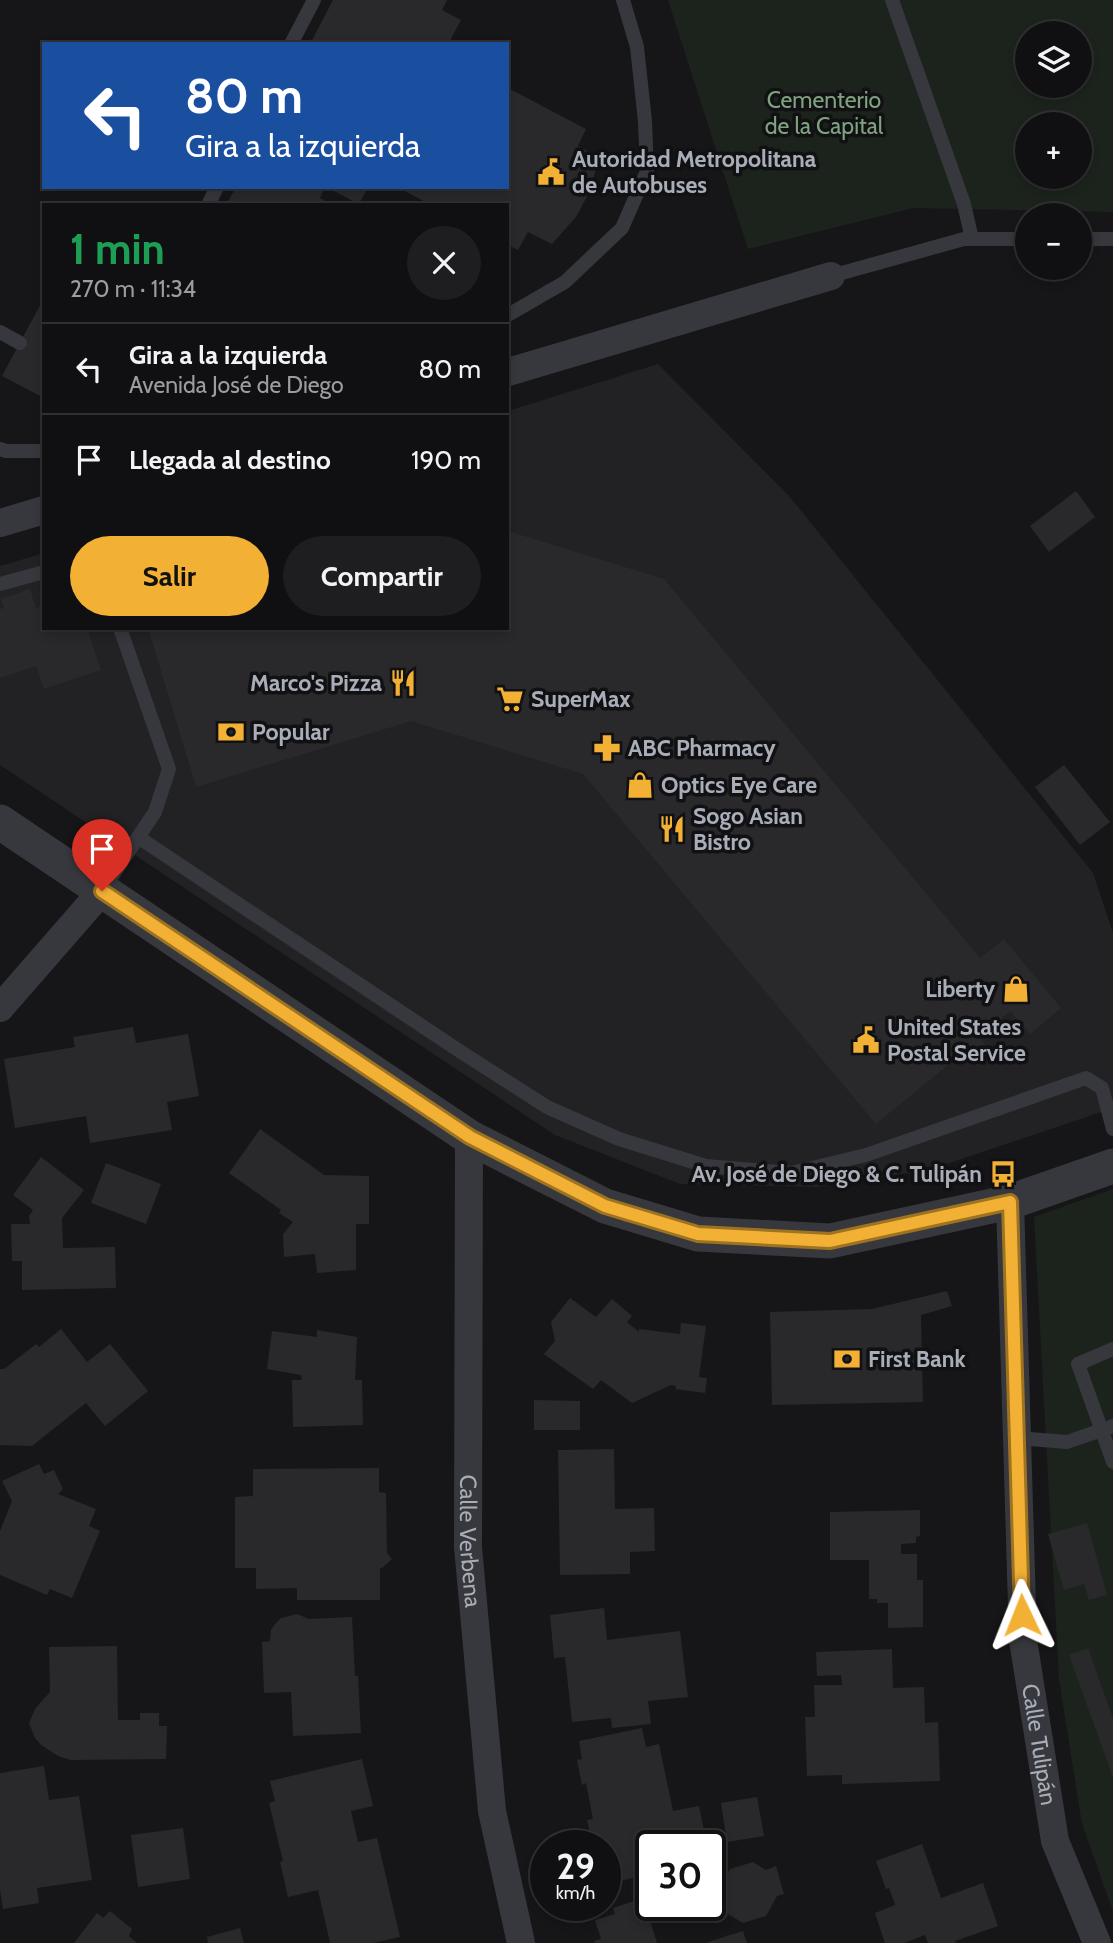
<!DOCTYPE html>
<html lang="es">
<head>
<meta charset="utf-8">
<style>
	body { margin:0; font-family:Cabin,sans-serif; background:#1e1e20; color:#f1f3f6; height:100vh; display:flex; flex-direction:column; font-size:26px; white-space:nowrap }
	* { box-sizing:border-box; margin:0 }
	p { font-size:23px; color:#9c9d9f }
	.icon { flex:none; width:38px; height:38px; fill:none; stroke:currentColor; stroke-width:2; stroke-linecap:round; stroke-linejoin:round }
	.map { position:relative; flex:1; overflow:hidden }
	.side { position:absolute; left:42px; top:203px; width:467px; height:427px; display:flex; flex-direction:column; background:#101012; border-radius:0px; box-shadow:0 4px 10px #0003,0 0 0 2px #303032 }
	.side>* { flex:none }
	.top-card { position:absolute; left:42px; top:42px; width:467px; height:147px; border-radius:0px; box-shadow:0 4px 10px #0003,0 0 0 2px #303032; background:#1a4fa0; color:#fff; overflow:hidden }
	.buttons { position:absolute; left:1015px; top:21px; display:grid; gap:14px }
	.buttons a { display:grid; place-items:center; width:77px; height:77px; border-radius:50%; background:#101012; box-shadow:0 4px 10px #0003,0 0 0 2px #303032; font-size:35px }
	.speed { position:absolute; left:530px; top:1830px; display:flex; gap:14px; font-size:35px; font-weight:700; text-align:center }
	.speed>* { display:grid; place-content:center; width:91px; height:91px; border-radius:50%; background:#101012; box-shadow:0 4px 10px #0003,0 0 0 2px #303032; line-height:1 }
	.speed small { font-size:18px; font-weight:400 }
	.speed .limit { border:4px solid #111; border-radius:10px; background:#fff; color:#111 }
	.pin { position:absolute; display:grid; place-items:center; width:60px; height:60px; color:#fff; margin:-72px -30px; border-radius:50% 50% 50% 0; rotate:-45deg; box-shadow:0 0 7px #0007 }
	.pin .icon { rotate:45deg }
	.me { position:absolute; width:77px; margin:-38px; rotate:358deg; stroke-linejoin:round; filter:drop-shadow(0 0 5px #0008) }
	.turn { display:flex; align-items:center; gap:24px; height:147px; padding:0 28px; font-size:32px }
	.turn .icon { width:91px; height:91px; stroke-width:2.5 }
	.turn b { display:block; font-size:49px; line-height:60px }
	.round { display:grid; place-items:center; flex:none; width:74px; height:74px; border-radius:37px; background:#1e1e20 }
	.summary { display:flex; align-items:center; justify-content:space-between; height:119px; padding:0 28px }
	h1 { font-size:42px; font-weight:800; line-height:52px; color:#1e9e55 }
	.button { display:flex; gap:14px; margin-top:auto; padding:14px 28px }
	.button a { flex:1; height:80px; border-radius:42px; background:#f2b134; color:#111; font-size:28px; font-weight:800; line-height:80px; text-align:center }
	.button a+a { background:#1e1e20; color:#f1f3f6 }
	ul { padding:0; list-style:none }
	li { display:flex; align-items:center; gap:21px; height:91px; padding:0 28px; border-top:2px solid #303032 }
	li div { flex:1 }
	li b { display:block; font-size:26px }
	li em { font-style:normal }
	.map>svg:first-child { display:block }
	.built { fill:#222225 }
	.green { fill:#1c231d; fill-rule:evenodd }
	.building { fill:#29292c }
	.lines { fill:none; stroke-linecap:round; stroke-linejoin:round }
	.service { stroke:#37383d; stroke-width:14 }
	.minor { stroke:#37383d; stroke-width:28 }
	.tertiary { stroke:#37383d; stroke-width:35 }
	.route-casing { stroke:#9d7322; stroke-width:18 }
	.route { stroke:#f2b134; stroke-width:12 }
	.labels { text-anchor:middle; stroke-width:7; stroke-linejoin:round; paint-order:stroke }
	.park-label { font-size:23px; fill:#7fa381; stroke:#111113 }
	.poi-label { font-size:23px; font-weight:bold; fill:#a8adb8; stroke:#111113; text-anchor:start }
	.street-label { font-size:23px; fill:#a8adb8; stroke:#111113 }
</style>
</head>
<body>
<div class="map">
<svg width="1113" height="1943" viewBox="0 0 1113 1943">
	<rect width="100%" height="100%" fill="#161618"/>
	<polygon class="built" points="658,364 790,497 1093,873 1113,933 1113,1108 932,1169 817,1187 680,1184 555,1135 0,765 0,566 44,553 44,628 508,628 508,411"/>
	<g class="green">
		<path d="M668,0H1113V212L913,208L748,249ZM1027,33H1080V86H1027ZM1027,124H1080V177H1027Z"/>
		<polygon points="1113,1189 1113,1911 1082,1824 1059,1679 1034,1217"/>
	</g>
	<g class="building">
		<polygon points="333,0 447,0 442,10 461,20 448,44 310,44"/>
		<polygon points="508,88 586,129 578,146 599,157 590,191 576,217 552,244 528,232 518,250 508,245 508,205 431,205 397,187 508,187"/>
		<polygon points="236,187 325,187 320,198 333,205 226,205"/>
		<polygon points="326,187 368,187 359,204"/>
		<polygon points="44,298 44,398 2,376"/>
		<polygon points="1076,491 1095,517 1049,552 1030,526"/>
		<polygon points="508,531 664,579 980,958 1004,939 1061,1008 1030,1034 1010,1011 979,1037 993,1054 978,1066 965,1051 876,1124 583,774 411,721 196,787 148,628 508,628"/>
		<polygon points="30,589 36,608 44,605 44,628 87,628 101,670 44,689 36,666 0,678 0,609 4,608 1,599"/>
		<polygon points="1064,765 1110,822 1080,845 1035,787"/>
		<polygon points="133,1027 136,1043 188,1034 199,1096 167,1102 172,1130 90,1143 86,1116 15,1128 4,1059 75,1047 73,1037"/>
		<polygon points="260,1129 324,1175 369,1176 369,1224 356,1224 356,1270 317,1273 315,1254 284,1257 283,1234 293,1222 279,1213 281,1210 229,1173"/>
		<polygon points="41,1157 84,1190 62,1218 63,1248 115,1247 116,1288 22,1290 22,1261 12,1261 11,1224 30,1224 29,1216 33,1210 13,1195"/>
		<polygon points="106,1163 161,1184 146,1224 91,1203"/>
		<polygon points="947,1291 952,1306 921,1315 923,1402 772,1405 770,1312 872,1309"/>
		<polygon points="570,1298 596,1317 612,1299 632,1316 627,1322 639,1332 639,1329 680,1334 681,1323 706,1326 699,1377 707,1378 705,1393 675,1389 676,1386 671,1385 632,1403 601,1380 593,1389 544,1354 555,1341 551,1322"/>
		<polygon points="61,1329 87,1362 110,1344 148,1391 105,1426 86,1403 32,1446 0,1445 0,1369 4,1369 36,1344 39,1347"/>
		<polygon points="317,1330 357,1337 355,1380 362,1380 363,1425 293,1427 292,1380 302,1380 301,1375 267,1369 272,1331 317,1337"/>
		<polygon points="534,1400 580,1401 580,1430 534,1430"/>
		<polygon points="614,1449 615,1509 654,1508 655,1551 630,1552 630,1574 560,1575 558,1450"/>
		<polygon points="39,1464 44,1474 54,1470 63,1489 58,1494 96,1509 89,1526 100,1531 72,1598 50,1589 47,1595 0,1575 0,1531 12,1501 2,1481"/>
		<polygon points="379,1468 379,1492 386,1493 387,1553 392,1559 382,1568 380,1568 380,1600 297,1600 297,1588 256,1589 256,1568 235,1568 235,1497 253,1496 253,1469"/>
		<polygon points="920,1510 920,1536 916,1537 916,1543 901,1544 901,1554 917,1554 917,1580 923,1580 923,1627 888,1628 888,1603 877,1603 877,1599 869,1599 869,1560 830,1560 830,1512"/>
		<polygon points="1087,1523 1107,1595 1089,1600 1084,1584 1064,1590 1048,1534"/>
		<polygon points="604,1608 607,1640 680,1631 688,1697 648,1701 651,1724 612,1728 611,1718 572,1722 565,1657 554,1658 550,1615"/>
		<polygon points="297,1614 309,1619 352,1617 355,1676 358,1676 361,1733 293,1736 291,1692 264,1693 262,1642 270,1641 271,1630 275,1624 281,1618"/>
		<polygon points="117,1646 118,1720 140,1720 140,1713 159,1713 159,1726 167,1726 166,1759 71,1760 58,1756 41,1745 35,1738 29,1723 35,1709 50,1692 49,1647"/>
		<polygon points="1088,1648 1113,1719 1113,1777 1069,1655"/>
		<polygon points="892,1649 893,1688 924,1687 925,1723 938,1722 940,1781 842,1784 842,1775 807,1776 805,1717 815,1717 814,1685 842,1685 841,1675 817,1676 816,1652"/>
		<polygon points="642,1728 646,1747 659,1744 673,1811 699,1806 705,1836 668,1844 668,1846 651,1846 651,1874 606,1884 606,1846 597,1846 594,1832 590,1834 587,1820 593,1819 586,1783 582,1785 577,1760 582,1759 579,1741"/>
		<polygon points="362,1759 373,1806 351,1811 358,1842 377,1838 400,1937 373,1943 330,1943 318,1890 288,1897 280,1862 283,1861 269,1803 275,1801 270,1781"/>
		<polygon points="44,1766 49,1800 79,1796 92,1880 37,1888 39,1903 3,1909 0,1890 0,1773"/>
		<polygon points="757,1797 764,1836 727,1842 721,1803"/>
		<polygon points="183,1828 190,1879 138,1887 131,1835"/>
		<polygon points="922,1844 941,1898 983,1883 998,1926 955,1941 956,1943 928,1943 925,1935 904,1943 885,1943 875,1913 895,1905 889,1888 886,1889 876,1861"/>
		<polygon points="753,1862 766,1870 776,1866 784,1894 777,1896 766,1916 743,1923 723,1911 718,1889 730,1869"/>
		<polygon points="643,1898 657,1943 595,1943 594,1941 601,1939 595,1920 615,1914 613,1908"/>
		<polygon points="110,1911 132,1929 129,1936 137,1943 74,1943 97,1913 103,1918"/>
		<polygon points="240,1928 244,1943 208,1943 207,1937"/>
		<polygon points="743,1931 747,1943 708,1943 708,1942"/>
	</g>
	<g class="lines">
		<g class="service">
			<polyline points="892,0 964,204 972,239"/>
			<polyline points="291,44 314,0"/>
			<polyline points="208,205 217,187"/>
			<polyline points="1080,239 1113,239"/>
			<polyline points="831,276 964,239 1027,239"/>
			<polyline points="508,315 565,282 622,228 647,171 645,121 637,47 623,0"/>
			<polyline points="0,332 20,343"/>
			<polyline points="0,449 6,451 44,451"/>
			<polyline points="0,584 44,572"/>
			<polyline points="138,837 458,1050 547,1107 619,1139 706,1166 791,1173 866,1155 1086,1078 1102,1088 1113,1129"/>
			<polyline points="102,891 155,812 169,769 120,628"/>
			<polyline points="1113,1349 1078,1364 1113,1462"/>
			<polyline points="1017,1438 1067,1442 1113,1426"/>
		</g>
		<g class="minor">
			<polyline points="508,372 831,276"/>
			<polyline points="0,523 44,510"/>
			<polyline points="0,1008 102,891"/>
			<path id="s1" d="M469,1137L468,1547L492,1811L521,1943"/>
			<path id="s2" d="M1010,1202L1023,1640L1055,1841L1097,1943"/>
		</g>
		<polyline class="tertiary" points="0,822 469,1137 605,1206 698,1234 830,1241 1010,1202 1113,1166"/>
	</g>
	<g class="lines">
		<defs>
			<polyline id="route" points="102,891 470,1137 605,1206 698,1234 830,1241 1010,1202 1022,1615"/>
		</defs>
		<use href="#route" class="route-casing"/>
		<use href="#route" class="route"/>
	</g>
	<defs>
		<symbol id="civic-bare" viewBox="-9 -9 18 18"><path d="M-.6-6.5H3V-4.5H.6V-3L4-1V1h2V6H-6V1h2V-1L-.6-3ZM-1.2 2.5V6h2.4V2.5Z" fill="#f2b134" stroke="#111113" stroke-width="2.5" paint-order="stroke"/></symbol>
		<symbol id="restaurant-bare" viewBox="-9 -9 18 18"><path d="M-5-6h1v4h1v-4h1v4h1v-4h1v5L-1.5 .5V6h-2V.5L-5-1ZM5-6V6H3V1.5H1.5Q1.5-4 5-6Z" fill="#f2b134" stroke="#111113" stroke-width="2.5" paint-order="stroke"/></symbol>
		<symbol id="supermarket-bare" viewBox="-9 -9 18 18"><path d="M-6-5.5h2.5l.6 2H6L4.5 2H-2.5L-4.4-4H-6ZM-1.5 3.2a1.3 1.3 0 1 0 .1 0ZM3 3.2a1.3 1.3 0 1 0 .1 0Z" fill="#f2b134" stroke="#111113" stroke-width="2.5" paint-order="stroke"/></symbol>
		<symbol id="bank-bare" viewBox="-9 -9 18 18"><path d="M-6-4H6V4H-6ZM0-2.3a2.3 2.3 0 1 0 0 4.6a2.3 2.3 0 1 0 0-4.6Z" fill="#f2b134" stroke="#111113" stroke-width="2.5" paint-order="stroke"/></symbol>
		<symbol id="pharmacy-bare" viewBox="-9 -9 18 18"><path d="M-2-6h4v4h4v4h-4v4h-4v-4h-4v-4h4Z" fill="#f2b134" stroke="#111113" stroke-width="2.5" paint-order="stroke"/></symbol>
		<symbol id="shop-bare" viewBox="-9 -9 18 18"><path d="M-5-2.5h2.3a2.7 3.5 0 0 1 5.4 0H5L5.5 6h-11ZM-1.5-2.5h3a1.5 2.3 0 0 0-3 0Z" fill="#f2b134" stroke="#111113" stroke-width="2.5" paint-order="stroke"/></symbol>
		<symbol id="bus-bare" viewBox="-9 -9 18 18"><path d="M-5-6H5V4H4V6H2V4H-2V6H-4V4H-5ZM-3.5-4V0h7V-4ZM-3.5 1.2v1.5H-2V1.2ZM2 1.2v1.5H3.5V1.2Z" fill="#f2b134" stroke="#111113" stroke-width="2.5" paint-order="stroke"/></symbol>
	</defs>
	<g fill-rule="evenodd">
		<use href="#civic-bare" x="532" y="153" width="38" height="38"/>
		<use href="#restaurant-bare" x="384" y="664" width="38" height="38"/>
		<use href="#supermarket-bare" x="491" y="680" width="38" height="38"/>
		<use href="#bank-bare" x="212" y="713" width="38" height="38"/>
		<use href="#pharmacy-bare" x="588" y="729" width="38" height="38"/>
		<use href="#shop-bare" x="621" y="766" width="38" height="38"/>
		<use href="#restaurant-bare" x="653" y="810" width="38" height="38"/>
		<use href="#shop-bare" x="997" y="970" width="38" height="38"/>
		<use href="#civic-bare" x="847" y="1021" width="38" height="38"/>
		<use href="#bus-bare" x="984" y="1155" width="38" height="38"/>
		<use href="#bank-bare" x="828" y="1340" width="38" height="38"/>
	</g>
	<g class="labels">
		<g class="park-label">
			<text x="824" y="108">Cementerio<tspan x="824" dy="26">de la Capital</tspan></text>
		</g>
		<g class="poi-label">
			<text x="572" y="167">Autoridad Metropolitana<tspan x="572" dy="26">de Autobuses</tspan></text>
			<text x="382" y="691" text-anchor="end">Marco's Pizza</text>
			<text x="531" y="707">SuperMax</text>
			<text x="252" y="740">Popular</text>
			<text x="628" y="756">ABC Pharmacy</text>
			<text x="661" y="793">Optics Eye Care</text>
			<text x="693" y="824">Sogo Asian<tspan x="693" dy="26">Bistro</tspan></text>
			<text x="995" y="997" text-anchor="end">Liberty</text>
			<text x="887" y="1035">United States<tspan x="887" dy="26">Postal Service</tspan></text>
			<text x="982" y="1182" text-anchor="end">Av. José de Diego &amp; C. Tulipán</text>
			<text x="868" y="1367">First Bank</text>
		</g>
		<g class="street-label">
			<text dy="8" stroke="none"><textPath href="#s1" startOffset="404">Calle Verbena</textPath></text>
			<text dy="8" stroke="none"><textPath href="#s2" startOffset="544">Calle Tulipán</textPath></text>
		</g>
	</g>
</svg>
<div class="buttons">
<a><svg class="icon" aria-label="layers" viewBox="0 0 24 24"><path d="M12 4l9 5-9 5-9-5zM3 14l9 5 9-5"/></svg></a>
<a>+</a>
<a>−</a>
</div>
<div class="speed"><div>29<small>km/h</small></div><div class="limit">30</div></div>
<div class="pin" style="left:102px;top:891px;background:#d93025"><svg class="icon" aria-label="arrive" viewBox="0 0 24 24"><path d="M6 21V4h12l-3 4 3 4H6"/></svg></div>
<svg class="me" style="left:1022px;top:1615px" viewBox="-20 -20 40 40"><path d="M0-17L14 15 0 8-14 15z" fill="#f2b134" stroke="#fff" stroke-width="4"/></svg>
<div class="top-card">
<div class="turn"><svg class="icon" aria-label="left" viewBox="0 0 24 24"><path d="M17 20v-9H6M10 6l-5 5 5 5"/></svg><div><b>80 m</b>Gira a la izquierda</div></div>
</div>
<section class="side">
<div class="summary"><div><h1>1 min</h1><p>270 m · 11:34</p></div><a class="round"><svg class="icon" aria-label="close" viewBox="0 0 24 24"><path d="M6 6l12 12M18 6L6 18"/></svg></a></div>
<ul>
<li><svg class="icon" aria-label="left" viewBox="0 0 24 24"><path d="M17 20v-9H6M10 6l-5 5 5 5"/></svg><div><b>Gira a la izquierda</b><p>Avenida José de Diego</p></div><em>80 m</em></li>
<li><svg class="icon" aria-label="arrive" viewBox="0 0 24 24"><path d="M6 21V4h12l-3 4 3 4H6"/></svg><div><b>Llegada al destino</b></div><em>190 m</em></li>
</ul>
<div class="button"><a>Salir</a><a>Compartir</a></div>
</section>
</div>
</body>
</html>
